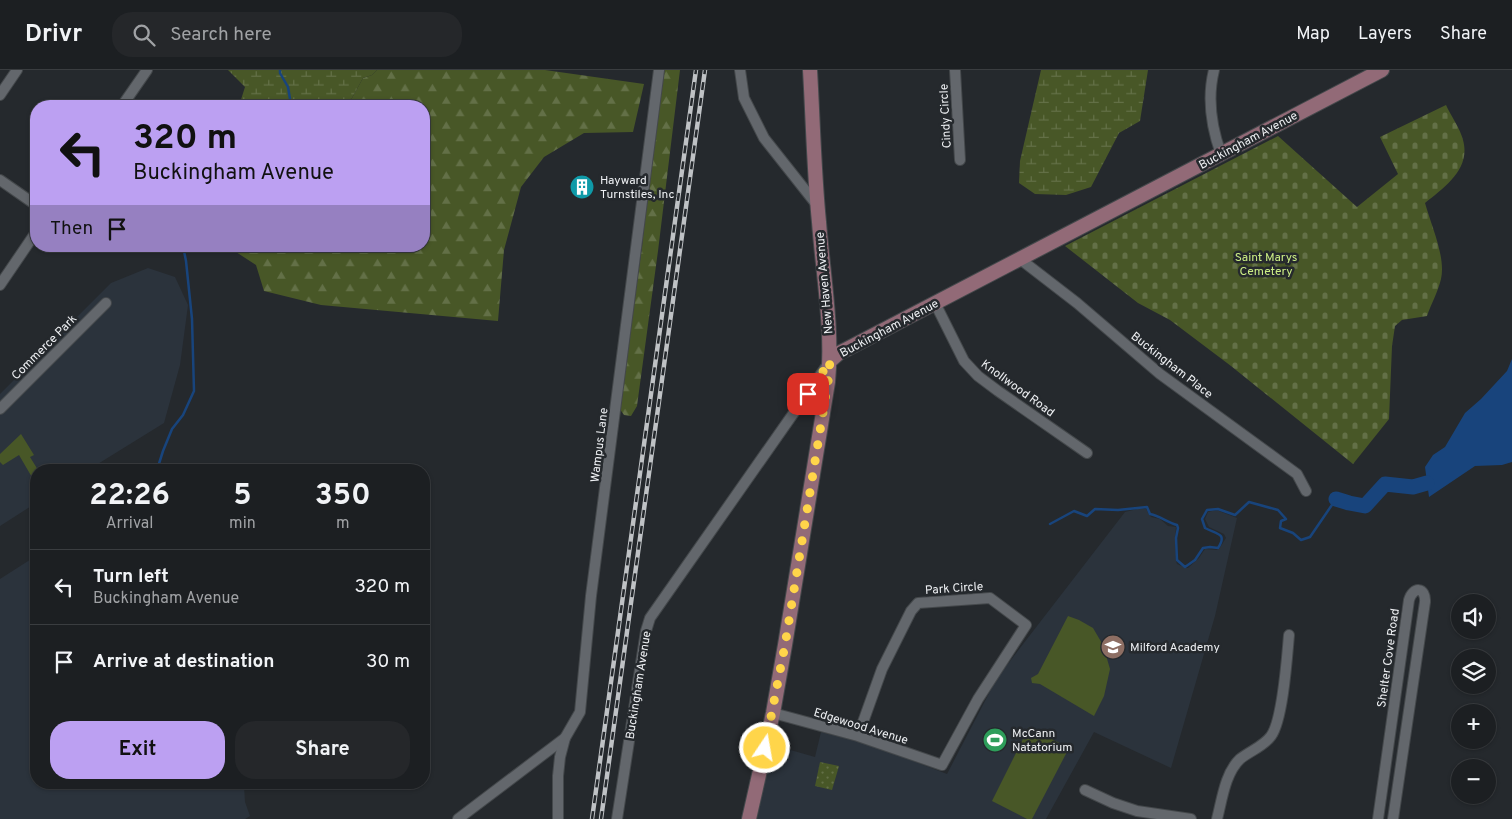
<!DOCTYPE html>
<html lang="en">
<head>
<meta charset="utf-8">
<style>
	body { margin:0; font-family:Overpass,sans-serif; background:#25272a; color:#f1f3f6; height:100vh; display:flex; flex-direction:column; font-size:19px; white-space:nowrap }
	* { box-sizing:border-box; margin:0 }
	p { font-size:16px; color:#a0a2a5 }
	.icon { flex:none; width:28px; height:28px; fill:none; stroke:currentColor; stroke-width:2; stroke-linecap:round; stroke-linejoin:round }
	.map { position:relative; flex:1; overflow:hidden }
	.drawer { position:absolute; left:30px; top:394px; width:400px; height:325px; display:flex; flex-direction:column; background:#1c1f22; border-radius:20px; box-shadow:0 1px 4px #0004,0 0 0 1px #3a3d40 }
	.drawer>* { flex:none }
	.banner { position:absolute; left:30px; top:30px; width:400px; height:152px; border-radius:20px; box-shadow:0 1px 4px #0004,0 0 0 1px #3a3d40; background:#bca0f2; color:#111; overflow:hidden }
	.controls { position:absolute; left:1451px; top:524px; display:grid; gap:10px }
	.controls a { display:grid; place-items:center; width:45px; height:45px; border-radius:50%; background:#1c1f22; box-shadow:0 1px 4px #0004,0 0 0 1px #3a3d40; font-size:25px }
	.pin { position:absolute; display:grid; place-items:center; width:42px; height:42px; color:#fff; margin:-21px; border-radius:10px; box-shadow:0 2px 8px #0006 }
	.me { position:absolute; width:55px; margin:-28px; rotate:12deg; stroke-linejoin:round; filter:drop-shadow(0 0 4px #0008) }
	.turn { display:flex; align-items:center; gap:18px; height:105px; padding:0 20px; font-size:22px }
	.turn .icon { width:65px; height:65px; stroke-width:2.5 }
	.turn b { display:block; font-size:35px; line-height:42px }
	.then { display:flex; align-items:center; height:48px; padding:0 20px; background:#0003; gap:10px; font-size:19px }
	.eta { display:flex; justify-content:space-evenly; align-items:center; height:85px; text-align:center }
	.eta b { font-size:30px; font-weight:700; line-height:35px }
	.button { display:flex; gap:10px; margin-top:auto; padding:10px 20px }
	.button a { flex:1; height:58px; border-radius:20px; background:#bca0f2; color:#111; font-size:20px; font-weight:700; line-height:58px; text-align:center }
	.button a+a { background:#25272a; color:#f1f3f6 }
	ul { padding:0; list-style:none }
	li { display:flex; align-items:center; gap:15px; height:75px; padding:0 20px; border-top:1px solid #3a3d40 }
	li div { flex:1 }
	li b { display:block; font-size:19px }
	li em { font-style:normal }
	header { display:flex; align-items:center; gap:30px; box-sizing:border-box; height:70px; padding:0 25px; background:#1c1f22; border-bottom:1px solid #3a3d40 }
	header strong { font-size:24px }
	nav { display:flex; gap:28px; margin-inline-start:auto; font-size:18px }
	.search { width:350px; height:45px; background:#25272a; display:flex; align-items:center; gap:12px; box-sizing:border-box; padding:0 18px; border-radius:20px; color:#a0a2a5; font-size:19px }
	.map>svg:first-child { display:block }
	.built { fill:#2b333c }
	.grass { fill:#485727 }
	.forest { fill:url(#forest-firs) }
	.wetland { fill:url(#wetland-marsh) }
	.cemetery { fill:url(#cemetery-stones) }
	.park { fill:url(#park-dots) }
	.water { fill:#18447c }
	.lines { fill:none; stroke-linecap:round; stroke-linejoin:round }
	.stream { stroke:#18447c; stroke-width:2.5 }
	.river { stroke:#18447c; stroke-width:15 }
	.minor-casing { stroke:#44484b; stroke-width:12 }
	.secondary-casing { stroke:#44484b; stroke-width:16 }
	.minor { stroke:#63676c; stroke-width:10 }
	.secondary { stroke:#926a77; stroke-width:14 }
	.rail-casing { stroke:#bfc2c5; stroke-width:4.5 }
	.rail { stroke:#25292d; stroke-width:2.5; stroke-dasharray:8; stroke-linecap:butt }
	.route { stroke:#ffd54a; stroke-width:9; stroke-dasharray:0 16.2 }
	.labels { text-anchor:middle; stroke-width:5; stroke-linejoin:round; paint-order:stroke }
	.street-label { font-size:12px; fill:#eff1f4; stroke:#25292d }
	.poi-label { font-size:12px; fill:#eff1f4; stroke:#25292d; text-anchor:start }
	.park-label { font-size:12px; fill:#ccee85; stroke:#25292d }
</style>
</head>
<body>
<header>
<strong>Drivr</strong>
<div class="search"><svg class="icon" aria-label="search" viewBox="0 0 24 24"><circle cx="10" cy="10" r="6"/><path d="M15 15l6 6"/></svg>Search here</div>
<nav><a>Map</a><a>Layers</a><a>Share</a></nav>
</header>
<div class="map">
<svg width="1512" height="749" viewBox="0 0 1512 749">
	<defs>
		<pattern id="forest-firs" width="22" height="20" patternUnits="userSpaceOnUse" patternTransform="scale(1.25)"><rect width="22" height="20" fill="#485727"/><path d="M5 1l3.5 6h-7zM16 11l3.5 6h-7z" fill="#637047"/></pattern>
		<pattern id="wetland-marsh" width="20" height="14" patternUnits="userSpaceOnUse" patternTransform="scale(1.25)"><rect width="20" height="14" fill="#485727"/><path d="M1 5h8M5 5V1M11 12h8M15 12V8" fill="none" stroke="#637047"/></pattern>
		<pattern id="cemetery-stones" width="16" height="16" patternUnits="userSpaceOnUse" patternTransform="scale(1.25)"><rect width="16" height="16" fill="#485727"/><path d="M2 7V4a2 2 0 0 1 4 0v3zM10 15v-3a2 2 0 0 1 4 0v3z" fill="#637047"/></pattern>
		<pattern id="park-dots" width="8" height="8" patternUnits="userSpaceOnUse" patternTransform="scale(1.25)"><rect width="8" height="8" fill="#485727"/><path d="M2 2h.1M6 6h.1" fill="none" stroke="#637047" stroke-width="1.8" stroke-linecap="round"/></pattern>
	</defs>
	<rect width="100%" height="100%" fill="#25292d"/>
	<g class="built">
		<polygon points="148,198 175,207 188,235 180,295 164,353 88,400 36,400 36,433 0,456 0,324 111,213"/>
		<polygon points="1137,439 1146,439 1151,447 1160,449 1168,456 1176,457 1175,469 1176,491 1177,494 1186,498 1188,498 1199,488 1205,479 1217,480 1219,479 1226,468 1224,464 1209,457 1205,449 1208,442 1212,441 1219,441 1237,448 1215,546 1171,698 1094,662 1046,749 757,749 773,675 815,687 821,662 869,674 947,704 997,608 1125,442"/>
		<polygon points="36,486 36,712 242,713 244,715 245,732 250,746 245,749 0,749 0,509"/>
	</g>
	<g class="grass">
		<polygon points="21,364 34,385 30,387 38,400 36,400 36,407 33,409 19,385 3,395 0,392 0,384"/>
		<polygon points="1068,546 1079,550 1093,558 1103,575 1110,599 1104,626 1094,646 1040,614 1032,613 1031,608 1038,604"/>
		<polygon points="1029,657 1069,678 1032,749 1027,749 992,731"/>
	</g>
	<g class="forest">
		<polygon points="377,0 545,0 644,14 633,62 584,63 544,87 521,117 504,180 498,251 321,235 264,221 256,195 236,182 232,176 424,176 424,36 341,36 352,28 363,8 372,5"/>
		<polygon points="661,0 680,0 658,181 637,336 631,346 624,345 619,338 642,177 653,61"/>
	</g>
	<g class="wetland">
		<polygon points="228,0 377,0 372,5 363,8 352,28 341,36 239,36 245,17"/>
		<polygon points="1041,0 1148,0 1140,51 1119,63 1091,117 1066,125 1035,124 1019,113 1020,91"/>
	</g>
	<path class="cemetery" d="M1446,35C1451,46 1460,58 1463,70C1471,99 1445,117 1425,133C1431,155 1446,187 1441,209C1438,222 1431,234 1427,246L1402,250L1395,256L1392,276L1389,349L1353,394L1231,296L1170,250L1138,233L1065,176L1278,66L1357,137L1398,104L1380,67Z"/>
	<polygon class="park" points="820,692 839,696 832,720 815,716"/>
	<polygon class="water" points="1512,289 1512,392 1502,395 1475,396 1429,427 1425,397 1433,385 1445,377 1465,343 1481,329 1507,301"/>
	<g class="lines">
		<g class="stream">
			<polyline points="280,0 280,3 288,17 291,35 290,36"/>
			<polyline points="157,400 163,381 172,359 183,345 194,321 192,249 186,191 183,176"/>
			<path d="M1050,454L1074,441L1087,446L1095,439L1118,440L1147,437L1150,444C1160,446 1167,452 1177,455L1178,458L1176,468L1177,490L1185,497L1195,490L1203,478L1210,477L1218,478C1228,463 1216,464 1205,458L1202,449L1207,440L1218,439L1235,445L1249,432L1278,440L1286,449L1281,451L1280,458L1293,463L1301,470L1310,467L1336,429"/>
		</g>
		<polyline class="river" points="1336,429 1349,433 1365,436 1385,414 1413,417 1427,413"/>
		<defs>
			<g id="minor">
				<polyline points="740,0 744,28 764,68 817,135"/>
				<polyline points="955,0 960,90"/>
				<path d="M1214,0C1207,28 1211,56 1221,84"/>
				<polyline points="0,25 17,0"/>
				<polyline points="122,36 147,0"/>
				<polyline points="0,110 36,135"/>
				<polyline points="1020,189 1077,233 1160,304 1297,404 1306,421"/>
				<polyline points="0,215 36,162"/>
				<polyline points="935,233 964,291 978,306 998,321 1087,383"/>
				<polyline points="0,339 106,233"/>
				<polyline points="773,643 858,666 942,695 978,629 1026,555 990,528 918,533 911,541 882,599 858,666"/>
				<polyline points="1085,720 1113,733 1137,741 1191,749"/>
				<polyline points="458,749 565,668"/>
				<polyline points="558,749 558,706 560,687 565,668 580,642 591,526 659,0"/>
				<polyline points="617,749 646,561 650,548 828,294"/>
				<path d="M1217,749C1222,730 1225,703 1240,689C1250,681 1264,676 1271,666C1283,650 1287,587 1289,565"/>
				<path d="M1378,749L1409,530C1413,516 1426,517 1425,532L1393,749"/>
			</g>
			<g id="secondary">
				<polyline points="830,291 839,283 847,279 1382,0"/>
				<path d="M749,749L773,643L785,575L828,312C833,259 823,205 819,152C814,102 813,51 810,0"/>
			</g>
		</defs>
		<use href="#minor" class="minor-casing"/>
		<use href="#secondary" class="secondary-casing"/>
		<use href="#minor" class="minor"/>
		<use href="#secondary" class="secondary"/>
		<defs>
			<g id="rail">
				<polyline points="592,749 696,0"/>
				<polyline points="601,749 705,0"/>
			</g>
		</defs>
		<use href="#rail" class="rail-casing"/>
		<use href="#rail" class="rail"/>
	</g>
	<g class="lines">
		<polyline class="route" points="765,678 785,575 828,312 830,291 808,324"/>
	</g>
	<defs>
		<symbol id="building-disc" viewBox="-11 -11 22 22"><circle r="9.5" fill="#0f9aa8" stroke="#25292d"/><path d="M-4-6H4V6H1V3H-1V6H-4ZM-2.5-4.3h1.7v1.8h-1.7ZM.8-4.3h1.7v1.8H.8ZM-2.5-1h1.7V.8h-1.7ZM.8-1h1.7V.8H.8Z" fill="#fff"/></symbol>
		<symbol id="school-disc" viewBox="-11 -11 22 22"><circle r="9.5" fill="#8d6e63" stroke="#25292d"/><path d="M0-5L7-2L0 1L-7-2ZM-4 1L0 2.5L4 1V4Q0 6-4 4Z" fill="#fff"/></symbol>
		<symbol id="stadium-disc" viewBox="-11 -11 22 22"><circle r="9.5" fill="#2e9e5b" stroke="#25292d"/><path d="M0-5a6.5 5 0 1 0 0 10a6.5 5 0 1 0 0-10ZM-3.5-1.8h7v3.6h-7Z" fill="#fff"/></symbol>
	</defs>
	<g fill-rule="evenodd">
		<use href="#building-disc" x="568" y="103" width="28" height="28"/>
		<use href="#school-disc" x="1099" y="563" width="28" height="28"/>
		<use href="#stadium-disc" x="981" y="656" width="28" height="28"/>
	</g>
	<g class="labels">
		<g class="street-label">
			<text transform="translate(945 46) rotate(-93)" y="4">Cindy Circle</text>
			<text transform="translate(1248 70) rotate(-28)" y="4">Buckingham Avenue</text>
			<text transform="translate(824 213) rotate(-95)" y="4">New Haven Avenue</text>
			<text transform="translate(889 258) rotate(-28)" y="4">Buckingham Avenue</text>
			<text transform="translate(44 277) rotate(-45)" y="4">Commerce Park</text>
			<text transform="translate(1172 295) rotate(38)" y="4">Buckingham Place</text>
			<text transform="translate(1018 318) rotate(36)" y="4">Knollwood Road</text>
			<text transform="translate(599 375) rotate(-83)" y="4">Wampus Lane</text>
			<text transform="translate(954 518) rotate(-4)" y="4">Park Circle</text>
			<text transform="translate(1388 588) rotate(-82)" y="4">Shelter Cove Road</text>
			<text transform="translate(638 615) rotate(-81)" y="4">Buckingham Avenue</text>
			<text transform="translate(861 656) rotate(17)" y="4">Edgewood Avenue</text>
		</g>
		<g class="poi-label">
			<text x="600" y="114">Hayward<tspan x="600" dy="14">Turnstiles, Inc</tspan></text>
			<text x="1130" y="581">Milford Academy</text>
			<text x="1012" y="667">McCann<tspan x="1012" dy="14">Natatorium</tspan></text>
		</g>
		<g class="park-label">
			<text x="1266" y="191">Saint Marys<tspan x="1266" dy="14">Cemetery</tspan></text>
		</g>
	</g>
</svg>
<div class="controls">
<a><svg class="icon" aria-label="sound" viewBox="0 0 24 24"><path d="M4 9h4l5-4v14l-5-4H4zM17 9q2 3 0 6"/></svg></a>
<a><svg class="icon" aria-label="layers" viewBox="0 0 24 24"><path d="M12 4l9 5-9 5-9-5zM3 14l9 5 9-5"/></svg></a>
<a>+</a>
<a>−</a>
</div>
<div class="pin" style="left:808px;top:324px;background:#d93025"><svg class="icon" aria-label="arrive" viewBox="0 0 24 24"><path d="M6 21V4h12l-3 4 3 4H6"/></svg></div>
<svg class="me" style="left:765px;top:678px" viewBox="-20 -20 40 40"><circle r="17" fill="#ffd54a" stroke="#fff" stroke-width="3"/><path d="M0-11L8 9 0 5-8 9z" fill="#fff"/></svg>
<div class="banner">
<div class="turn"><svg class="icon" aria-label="left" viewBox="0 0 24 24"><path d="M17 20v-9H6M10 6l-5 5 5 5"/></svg><div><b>320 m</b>Buckingham Avenue</div></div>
<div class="then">Then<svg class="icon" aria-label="arrive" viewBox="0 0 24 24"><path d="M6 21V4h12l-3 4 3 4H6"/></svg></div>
</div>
<section class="drawer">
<div class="eta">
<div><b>22:26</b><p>Arrival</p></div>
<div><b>5</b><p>min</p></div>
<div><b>350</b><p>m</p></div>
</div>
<ul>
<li><svg class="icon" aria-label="left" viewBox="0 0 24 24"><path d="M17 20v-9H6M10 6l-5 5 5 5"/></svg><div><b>Turn left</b><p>Buckingham Avenue</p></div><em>320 m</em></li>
<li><svg class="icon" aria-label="arrive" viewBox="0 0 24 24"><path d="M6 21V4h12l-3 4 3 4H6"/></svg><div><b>Arrive at destination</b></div><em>30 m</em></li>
</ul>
<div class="button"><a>Exit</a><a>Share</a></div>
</section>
</div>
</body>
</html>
